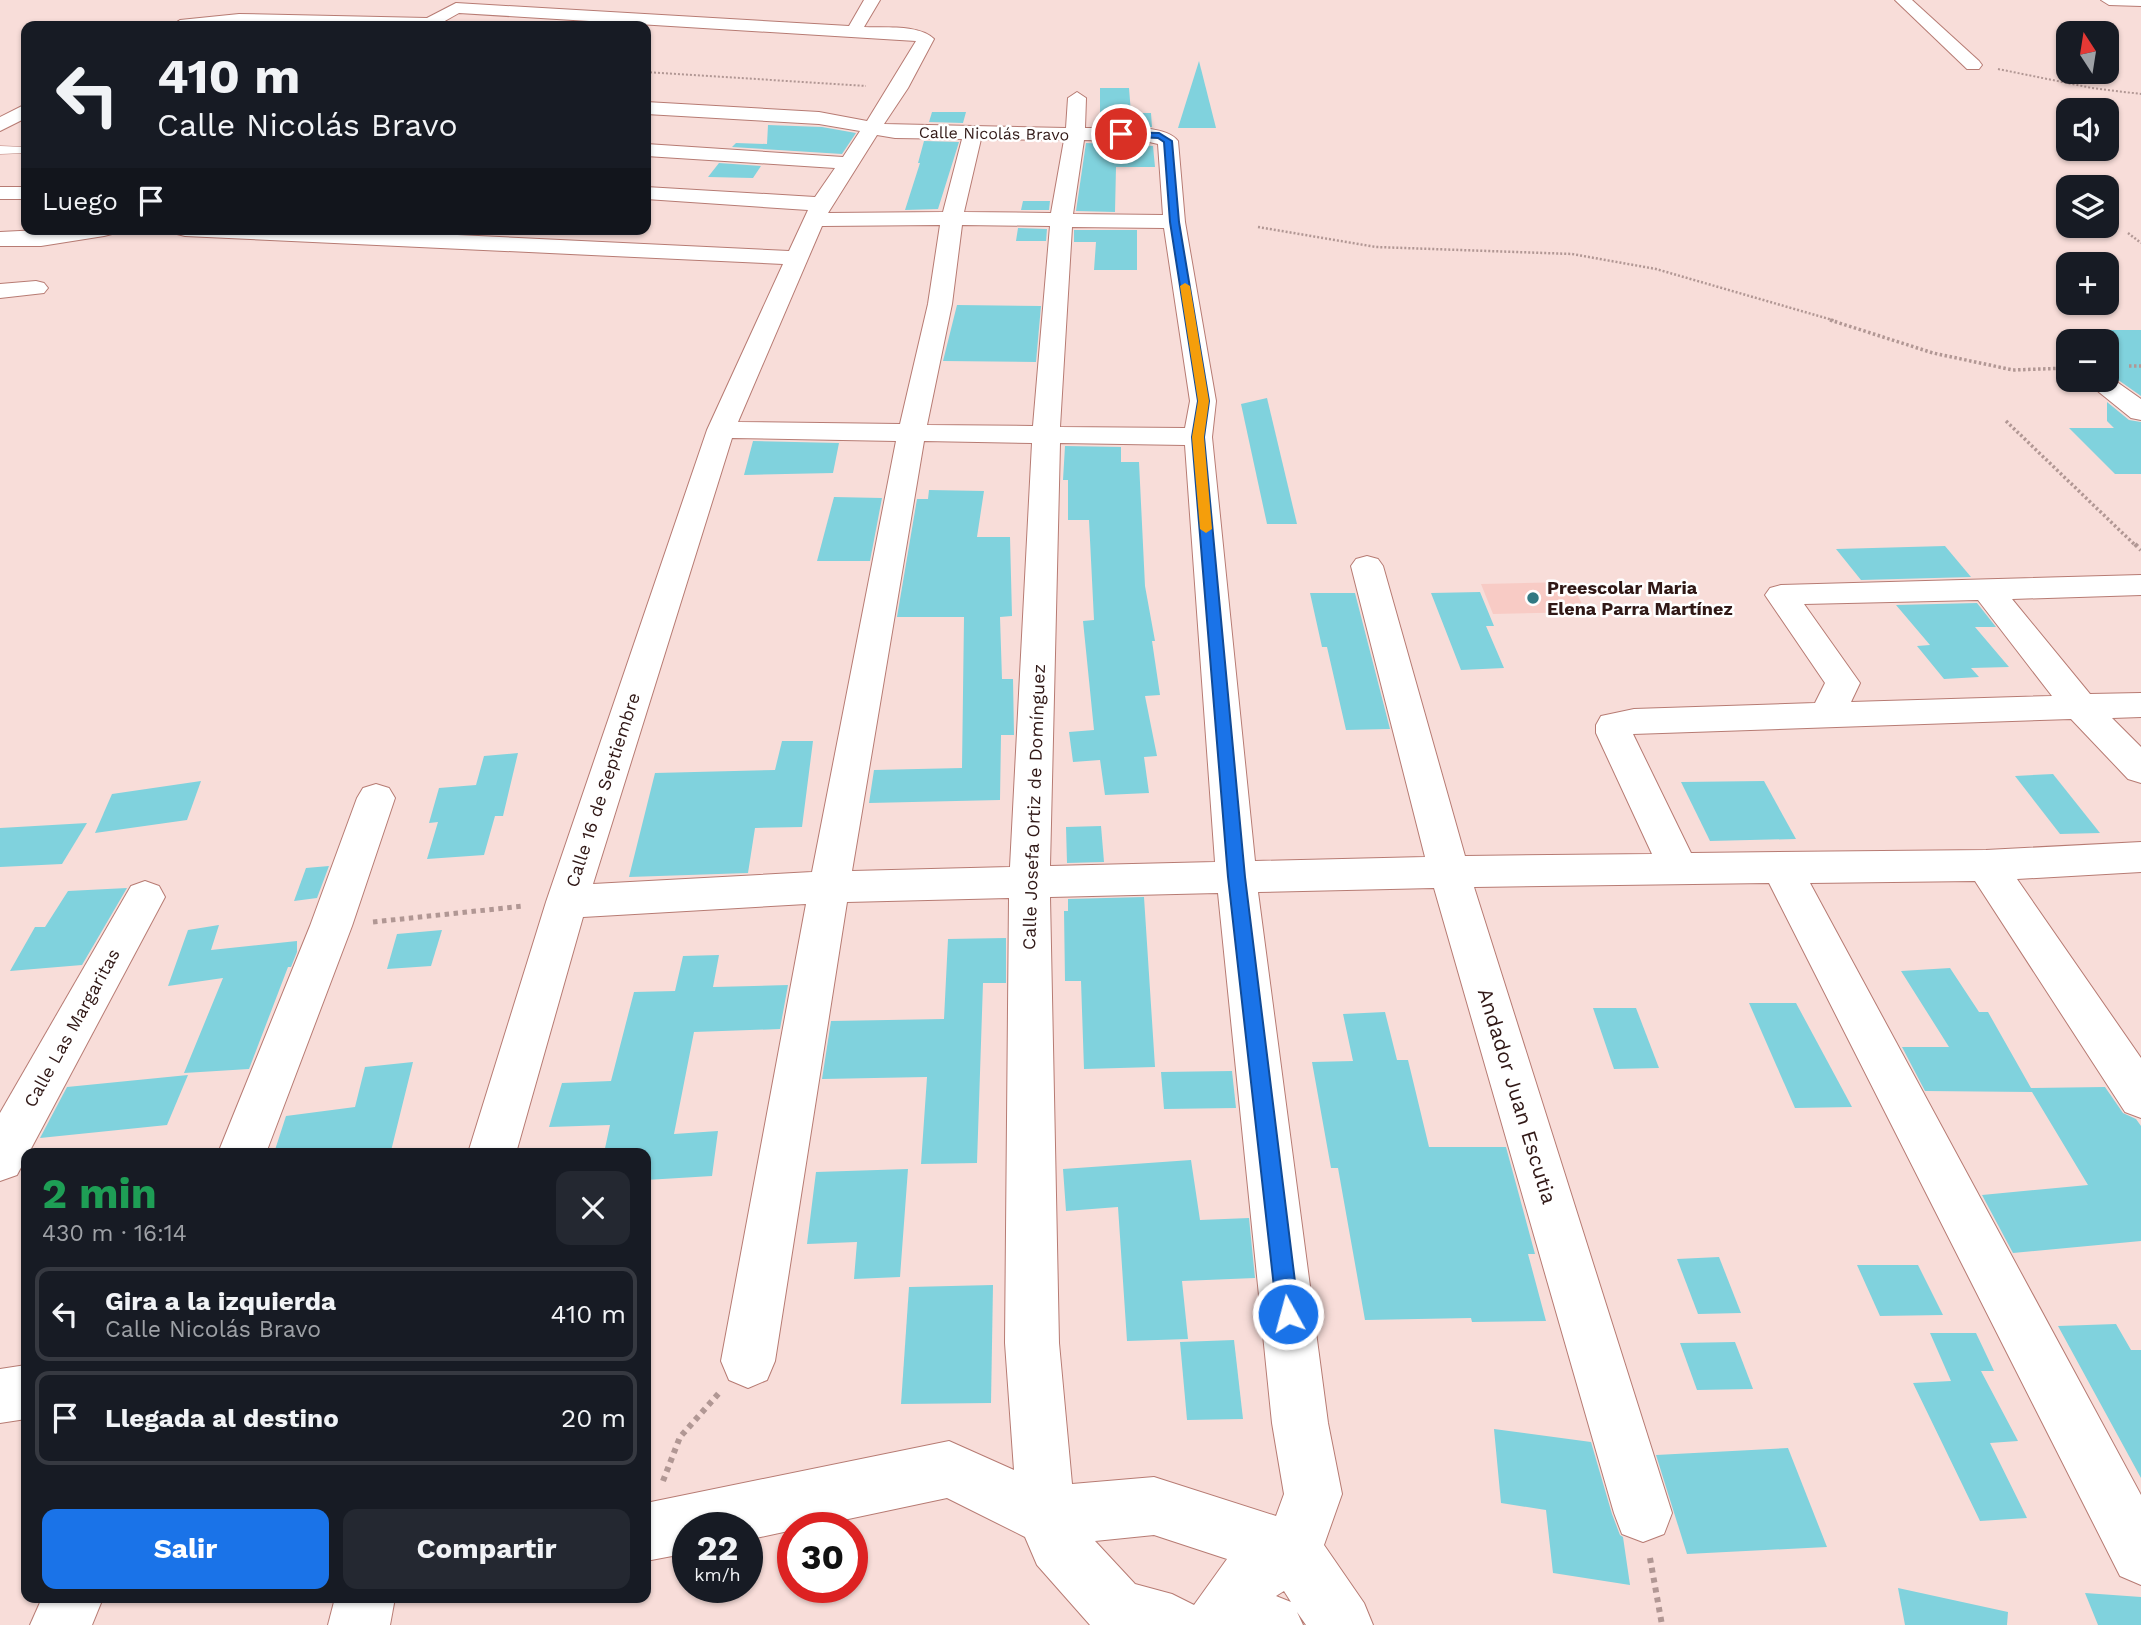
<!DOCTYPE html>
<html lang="es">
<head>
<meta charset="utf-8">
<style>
	body { margin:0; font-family:"Work Sans",sans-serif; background:#242831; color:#f1f3f6; height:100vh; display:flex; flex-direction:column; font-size:26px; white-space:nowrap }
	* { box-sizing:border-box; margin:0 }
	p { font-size:23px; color:#9ea1a6 }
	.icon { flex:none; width:38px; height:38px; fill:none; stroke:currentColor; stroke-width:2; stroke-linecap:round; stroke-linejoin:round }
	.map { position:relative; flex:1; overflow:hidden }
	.side { position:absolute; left:21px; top:1148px; width:630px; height:455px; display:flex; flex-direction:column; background:#171b24; border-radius:14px; box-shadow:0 2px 5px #0004 }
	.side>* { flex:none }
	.top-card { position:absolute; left:21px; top:21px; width:630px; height:214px; border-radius:14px; box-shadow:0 2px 5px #0004; background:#171b24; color:#f1f3f6; overflow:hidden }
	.needle { width:46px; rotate:348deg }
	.buttons { position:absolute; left:2056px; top:21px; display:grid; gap:14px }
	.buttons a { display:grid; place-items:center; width:63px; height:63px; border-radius:14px; background:#171b24; box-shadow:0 2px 5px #0004; font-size:35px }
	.speed { position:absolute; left:672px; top:1512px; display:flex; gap:14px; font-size:35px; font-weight:700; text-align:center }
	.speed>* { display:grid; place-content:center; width:91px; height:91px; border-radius:50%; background:#171b24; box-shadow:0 2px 5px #0004; line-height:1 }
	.speed small { font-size:18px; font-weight:400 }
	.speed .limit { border:10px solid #d22; background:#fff; color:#111 }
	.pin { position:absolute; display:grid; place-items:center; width:60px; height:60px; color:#fff; margin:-30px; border:4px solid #fff; border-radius:50%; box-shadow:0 2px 7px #0007 }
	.me { position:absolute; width:77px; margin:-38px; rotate:353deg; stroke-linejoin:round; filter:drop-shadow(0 0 5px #0008) }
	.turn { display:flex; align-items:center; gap:24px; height:147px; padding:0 21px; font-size:32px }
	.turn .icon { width:91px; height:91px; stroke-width:2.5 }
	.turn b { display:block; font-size:49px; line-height:60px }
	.then { display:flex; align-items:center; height:66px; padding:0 21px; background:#0003; gap:14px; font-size:26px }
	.round { display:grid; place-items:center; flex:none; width:74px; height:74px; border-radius:14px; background:#242831 }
	.head { display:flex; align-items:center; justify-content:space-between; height:119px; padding:0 21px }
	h1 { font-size:42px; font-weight:700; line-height:52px; color:#1e9e55 }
	.action { display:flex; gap:14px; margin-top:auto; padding:14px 21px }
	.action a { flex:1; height:80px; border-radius:14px; background:#1a73e8; color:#fff; font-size:28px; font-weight:700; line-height:80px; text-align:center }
	.action a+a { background:#242831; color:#f1f3f6 }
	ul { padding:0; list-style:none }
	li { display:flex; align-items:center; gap:21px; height:94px; margin:0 14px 10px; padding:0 7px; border:4px solid #363941; border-radius:14px }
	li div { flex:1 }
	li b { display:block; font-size:26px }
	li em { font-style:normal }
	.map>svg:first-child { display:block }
	.built { fill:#f8cbc5 }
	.building { fill:#80d2dd }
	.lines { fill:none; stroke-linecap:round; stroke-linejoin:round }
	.lane-casing { stroke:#b77b73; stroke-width:1 }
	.street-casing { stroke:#b77b73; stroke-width:2 }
	.path-far5 { stroke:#b19794; stroke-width:2; stroke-dasharray:2 2; stroke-linecap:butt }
	.path-far4 { stroke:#b19794; stroke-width:2.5; stroke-dasharray:2 2; stroke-linecap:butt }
	.path-far3 { stroke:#b19794; stroke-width:3.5; stroke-dasharray:2.5 2.5; stroke-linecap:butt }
	.path-far2 { stroke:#b19794; stroke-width:4.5; stroke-dasharray:3.5 3.5; stroke-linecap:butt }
	.path-far1 { stroke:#b19794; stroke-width:5; stroke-dasharray:4.5 4.5; stroke-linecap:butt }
	.path { stroke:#b19794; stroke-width:6; stroke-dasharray:5 5; stroke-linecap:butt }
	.lane { fill:#fff; fill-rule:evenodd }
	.street { fill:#fff; fill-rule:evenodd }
	.route { fill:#1a73e8; stroke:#114b97; stroke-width:2 }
	.slow { fill:#f59e0b }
	.poi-dot { fill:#317983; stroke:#fff; stroke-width:2.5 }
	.labels { text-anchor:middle; stroke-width:5; stroke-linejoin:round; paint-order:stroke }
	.far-street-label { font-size:16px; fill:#301816; stroke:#fff }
	.poi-label { font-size:18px; font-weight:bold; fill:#301816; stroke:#fff; text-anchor:start }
	.street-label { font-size:18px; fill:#301816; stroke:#fff }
	.near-street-label { font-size:21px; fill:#301816; stroke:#fff }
</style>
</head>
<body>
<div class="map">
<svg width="2141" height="1625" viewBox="0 0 2141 1625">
	<rect width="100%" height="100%" fill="#f8ddd9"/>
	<polygon class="built" points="1571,582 1586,612 1493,614 1481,584"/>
	<g class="building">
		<polygon points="1199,61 1216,128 1178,128"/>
		<polygon points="1100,88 1129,88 1131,113 1151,113 1152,127 1100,125"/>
		<polygon points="932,112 966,112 963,123 929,122"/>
		<polygon points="768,125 822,127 856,133 842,154 732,147 736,143 767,144"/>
		<polygon points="924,141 959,142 938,209 905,210 920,163 918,163"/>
		<polygon points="1086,143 1153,146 1155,167 1116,167 1115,212 1076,211"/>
		<polygon points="719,163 761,166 753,178 708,177"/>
		<polygon points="1023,201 1050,201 1049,210 1021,210"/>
		<polygon points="1018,228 1047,229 1046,241 1016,241"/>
		<polygon points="1074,230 1137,230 1137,270 1094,270 1096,242 1074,242"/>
		<polygon points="957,305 1041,306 1036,362 943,361"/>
		<polygon points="2107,330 2141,330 2141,396 2107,372"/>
		<polygon points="1267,398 1297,524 1267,524 1241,404"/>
		<polygon points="2107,402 2129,420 2141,422 2141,474 2115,474 2069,428 2114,428 2107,421"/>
		<polygon points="753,441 839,443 833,473 744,475"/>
		<polygon points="1065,446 1121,447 1121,462 1139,462 1145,586 1155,641 1152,641 1160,695 1145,696 1157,756 1144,757 1149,793 1105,795 1100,760 1073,762 1069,732 1094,730 1083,621 1094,620 1089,520 1068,520 1068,480 1063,480"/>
		<polygon points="929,490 984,491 977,537 1010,537 1012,616 1000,617 1002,679 1013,679 1014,735 1001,735 1000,800 869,803 874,770 962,768 964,617 897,617 917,499 928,499"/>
		<polygon points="834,497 882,498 870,561 817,561"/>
		<polygon points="1945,546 1971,577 1861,580 1836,549"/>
		<polygon points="1480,592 1494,626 1486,626 1504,668 1461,670 1431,593"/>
		<polygon points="1310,593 1355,593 1390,729 1346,730 1327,647 1322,647"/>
		<polygon points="1977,603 1996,627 1975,627 2009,667 1971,668 1979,677 1944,679 1917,646 1930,645 1896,605"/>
		<polygon points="782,741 813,741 802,827 755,828 748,873 629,877 655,773 775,770"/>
		<polygon points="518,753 503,816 495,816 484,855 427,859 438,822 429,823 439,788 476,785 484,756"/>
		<polygon points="2053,774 2100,833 2060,834 2015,776"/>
		<polygon points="201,781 187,820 95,833 112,794"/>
		<polygon points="1764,781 1796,839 1710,841 1681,782"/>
		<polygon points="87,823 62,864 0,867 0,828"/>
		<polygon points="1101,826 1104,862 1067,863 1066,827"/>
		<polygon points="329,866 317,898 294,901 306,868"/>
		<polygon points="127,888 82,965 10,971 35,927 45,927 68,891"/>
		<polygon points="1144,897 1155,1067 1084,1069 1081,981 1065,981 1064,911 1068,911 1068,899"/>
		<polygon points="219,925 211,950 297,941 297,952 291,967 288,967 249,1069 184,1073 223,978 168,986 188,930"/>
		<polygon points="442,930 431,966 387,969 397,934"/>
		<polygon points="1006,938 1006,983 983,983 977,1163 921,1164 927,1077 822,1079 831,1021 944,1019 948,939"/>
		<polygon points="719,955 713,987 788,985 780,1029 694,1032 674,1134 718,1131 712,1176 646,1180 646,1153 604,1153 610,1125 549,1127 562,1083 611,1081 634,992 675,991 683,956"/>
		<polygon points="1950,968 1979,1012 1988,1012 2031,1088 2105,1087 2123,1113 2136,1119 2141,1126 2141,1241 2013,1253 1982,1195 2088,1185 2032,1092 1925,1091 1902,1047 1949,1047 1901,971"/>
		<polygon points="1749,1003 1796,1003 1852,1107 1795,1108"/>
		<polygon points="1593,1008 1636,1008 1659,1068 1614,1069"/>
		<polygon points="1385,1012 1397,1060 1408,1060 1429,1147 1506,1147 1535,1254 1528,1254 1546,1321 1472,1322 1471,1318 1365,1320 1338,1168 1331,1168 1312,1062 1353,1061 1343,1014"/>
		<polygon points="413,1062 391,1151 274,1153 286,1116 355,1107 365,1067"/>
		<polygon points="1232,1071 1236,1108 1164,1109 1161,1072"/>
		<polygon points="188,1075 167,1125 40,1138 67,1087"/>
		<polygon points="1191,1160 1200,1220 1249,1218 1255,1278 1182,1281 1188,1339 1127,1341 1118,1207 1066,1211 1063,1169"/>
		<polygon points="908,1169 900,1277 854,1279 857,1242 807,1244 816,1172"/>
		<polygon points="1719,1257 1741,1313 1698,1314 1677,1259"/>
		<polygon points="1857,1265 1918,1265 1943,1315 1880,1316"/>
		<polygon points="993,1285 991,1403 901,1404 909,1287"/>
		<polygon points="2116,1324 2131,1350 2141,1350 2141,1478 2058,1326"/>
		<polygon points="1930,1333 1976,1333 1994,1371 1981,1371 2018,1441 1990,1443 2027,1518 1980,1521 1913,1383 1951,1381"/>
		<polygon points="1234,1340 1243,1419 1187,1420 1180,1342"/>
		<polygon points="1735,1342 1753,1389 1697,1390 1680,1343"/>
		<polygon points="1494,1429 1591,1442 1612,1514 1620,1535 1623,1537 1630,1585 1553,1573 1546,1510 1501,1503"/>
		<polygon points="1788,1448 1827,1547 1687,1554 1656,1455"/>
		<polygon points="1898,1588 2008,1612 2007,1625 1905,1625"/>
		<polygon points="2085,1593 2141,1597 2141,1625 2098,1625"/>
	</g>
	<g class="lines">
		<defs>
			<polygon id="lane" points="0,146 26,147 26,153 0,154"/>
			<g id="street">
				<path d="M864,0H880L864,27C885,28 919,24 934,39L908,88L884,124L1066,128L1068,98L1077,92L1086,98L1085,128C1108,129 1164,122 1178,141L1185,222L1216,401L1212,437L1255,861L1425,857L1351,566L1356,559L1367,556L1378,559L1383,566L1465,856L1652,854L1596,733V725L1601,716L1634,709L1815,703L1825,683L1765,595L1770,588L1781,585L2141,575V595L2012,599L2090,694L2141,693V717L2112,718L2141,747V783L2128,779L2071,719L1633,734L1691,853L1986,850L2141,842V872L2017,879L2141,1058V1118L2125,1112L1975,881L1810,883L2141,1495V1585L2120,1576L1769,883L1474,887L1672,1513L1664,1534L1643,1542L1622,1534L1614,1513L1434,888L1258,892L1328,1423L1342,1494L1324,1545L1364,1603L1373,1625H1306L1297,1612L1303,1625H1090L1037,1565L1025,1537L947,1498L806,1528H793V1530L747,1540V1528H688V1553L646,1561V1503L949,1441L1014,1470L1005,1343L1009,898L847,902L775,1361L767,1380L748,1388L729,1380L721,1361L806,904L583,917L516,1153H468L546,902L707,430L783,264L185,236L177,234L174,229H331L789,251L808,210L646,199V187L815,197L835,168L646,156V144L843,157L860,131L819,124L646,114V102L819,112L867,121L916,41L459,13L436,26L172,25L180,20L239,14L427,18L456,3L849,26ZM877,135L895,138L962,139L943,212L828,213ZM981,139L1064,140L1051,213L964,212ZM1084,140L1145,141L1158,144L1163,215L1073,214ZM940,225L928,304L900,424L738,422L822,226ZM962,225L1050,226L1033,426L927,425L952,304ZM1072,227L1164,228L1190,401L1185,428L1060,427ZM732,438L896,441L812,872L593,884ZM924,441L1032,443L1010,867L852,871ZM1060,443L1185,445L1215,862L1050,866ZM1978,600L2052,696L1851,702L1860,683L1804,604ZM1218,893L1272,1423L1284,1494L1276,1516L1154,1477L1072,1484L1059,1343L1050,897ZM1154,1535L1227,1559L1194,1605L1172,1594L1135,1584L1095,1541ZM1284,1591L1291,1602L1276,1596Z"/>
				<polygon points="1895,0 1912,0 1979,61 1982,65 1979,69 1967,69"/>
				<polygon points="2101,0 2141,0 2141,6 2109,5"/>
				<polygon points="26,104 26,118 0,131 0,117"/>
				<rect x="0" y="187" width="26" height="12"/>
				<polygon points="60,229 115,229 112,234 104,236 41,246 0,246 0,232"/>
				<polygon points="36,281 44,283 48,288 44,293 0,298 0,284"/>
				<polygon points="2107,375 2141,399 2141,420 2131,418 2084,380 2107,380"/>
				<polygon points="376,784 389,788 395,798 352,926 266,1153 218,1153 310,926 357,798 363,788"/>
				<polygon points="145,881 159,886 165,897 17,1175 0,1181 0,1113 131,886"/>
				<polygon points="26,1365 26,1419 0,1423 0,1369"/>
				<polygon points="42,1598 103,1598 92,1625 30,1625"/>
				<polygon points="335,1598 395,1598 390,1625 328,1625"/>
			</g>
		</defs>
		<use href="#lane" class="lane-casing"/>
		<use href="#street" class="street-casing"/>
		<g class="path-far5">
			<polyline points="1998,69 2092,88 2141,94"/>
			<polyline points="646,72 866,86"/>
		</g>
		<g class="path-far4">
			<polyline points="1258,227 1376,247 1572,254 1656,269 1836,321"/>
			<polyline points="2128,233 2141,243"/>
		</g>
		<g class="path-far3">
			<polyline points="1830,320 1933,353 2013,370 2068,368"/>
			<polyline points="2129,366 2141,366"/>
			<polyline points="2006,421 2136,546"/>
		</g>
		<polyline class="path-far2" points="2135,544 2141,550"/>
		<polyline class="path-far1" points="373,922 524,906"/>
		<g class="path">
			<polyline points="663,1481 680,1437 719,1393"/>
			<polyline points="1650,1558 1662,1625"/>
		</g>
		<use href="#lane" class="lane"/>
		<use href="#street" class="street"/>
	</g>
	<polygon class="route" points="1121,132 1159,133 1172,141 1179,222 1209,401 1204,437 1245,877 1299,1314 1295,1321 1288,1325 1280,1321 1277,1314 1228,877 1192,437 1198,401 1170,222 1164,142 1158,138 1118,136"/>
	<polygon class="slow" points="1185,283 1190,286 1209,401 1204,437 1212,529 1206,533 1200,529 1192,437 1198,401 1180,286"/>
	<circle class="poi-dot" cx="1533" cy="598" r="7"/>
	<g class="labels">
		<g class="far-street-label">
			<text transform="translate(994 133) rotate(1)" y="6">Calle Nicolás Bravo</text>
		</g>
		<g class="poi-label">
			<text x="1547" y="594">Preescolar Maria<tspan x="1547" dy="21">Elena Parra Martínez</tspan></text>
		</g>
		<g class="street-label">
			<text transform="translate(603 790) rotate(-72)" y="6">Calle 16 de Septiembre</text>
			<text transform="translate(1034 807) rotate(-88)" y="6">Calle Josefa Ortiz de Domínguez</text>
			<text transform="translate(72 1028) rotate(-61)" y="6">Calle Las Margaritas</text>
		</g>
		<g class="near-street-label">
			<text transform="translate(1517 1096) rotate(73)" y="7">Andador Juan Escutia</text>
		</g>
	</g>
</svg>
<div class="buttons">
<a><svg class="needle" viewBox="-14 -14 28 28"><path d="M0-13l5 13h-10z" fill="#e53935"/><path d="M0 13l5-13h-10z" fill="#9ea1a6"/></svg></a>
<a><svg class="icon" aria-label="sound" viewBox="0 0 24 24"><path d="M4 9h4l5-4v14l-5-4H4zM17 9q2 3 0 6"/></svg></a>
<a><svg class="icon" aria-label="layers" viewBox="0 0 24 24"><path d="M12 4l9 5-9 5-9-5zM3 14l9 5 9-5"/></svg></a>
<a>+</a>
<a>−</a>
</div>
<div class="speed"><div>22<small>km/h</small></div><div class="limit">30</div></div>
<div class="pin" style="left:1121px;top:134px;background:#d93025"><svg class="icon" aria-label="arrive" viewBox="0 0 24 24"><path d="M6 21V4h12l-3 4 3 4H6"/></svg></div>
<svg class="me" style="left:1288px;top:1314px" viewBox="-20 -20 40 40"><circle r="17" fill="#1a73e8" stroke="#fff" stroke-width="3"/><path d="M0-11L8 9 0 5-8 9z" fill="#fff"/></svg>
<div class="top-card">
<div class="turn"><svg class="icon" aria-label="left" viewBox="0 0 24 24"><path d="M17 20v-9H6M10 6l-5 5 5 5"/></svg><div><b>410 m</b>Calle Nicolás Bravo</div></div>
<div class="then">Luego<svg class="icon" aria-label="arrive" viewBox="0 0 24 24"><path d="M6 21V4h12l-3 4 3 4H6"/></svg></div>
</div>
<section class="side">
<div class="head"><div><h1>2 min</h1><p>430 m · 16:14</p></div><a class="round"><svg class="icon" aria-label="close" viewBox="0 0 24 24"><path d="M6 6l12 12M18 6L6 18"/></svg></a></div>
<ul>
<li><svg class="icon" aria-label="left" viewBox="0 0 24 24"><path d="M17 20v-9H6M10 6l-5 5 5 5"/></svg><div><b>Gira a la izquierda</b><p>Calle Nicolás Bravo</p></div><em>410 m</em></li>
<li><svg class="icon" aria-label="arrive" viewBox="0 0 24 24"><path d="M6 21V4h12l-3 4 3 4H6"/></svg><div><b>Llegada al destino</b></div><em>20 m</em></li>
</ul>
<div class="action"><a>Salir</a><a>Compartir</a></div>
</section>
</div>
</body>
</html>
